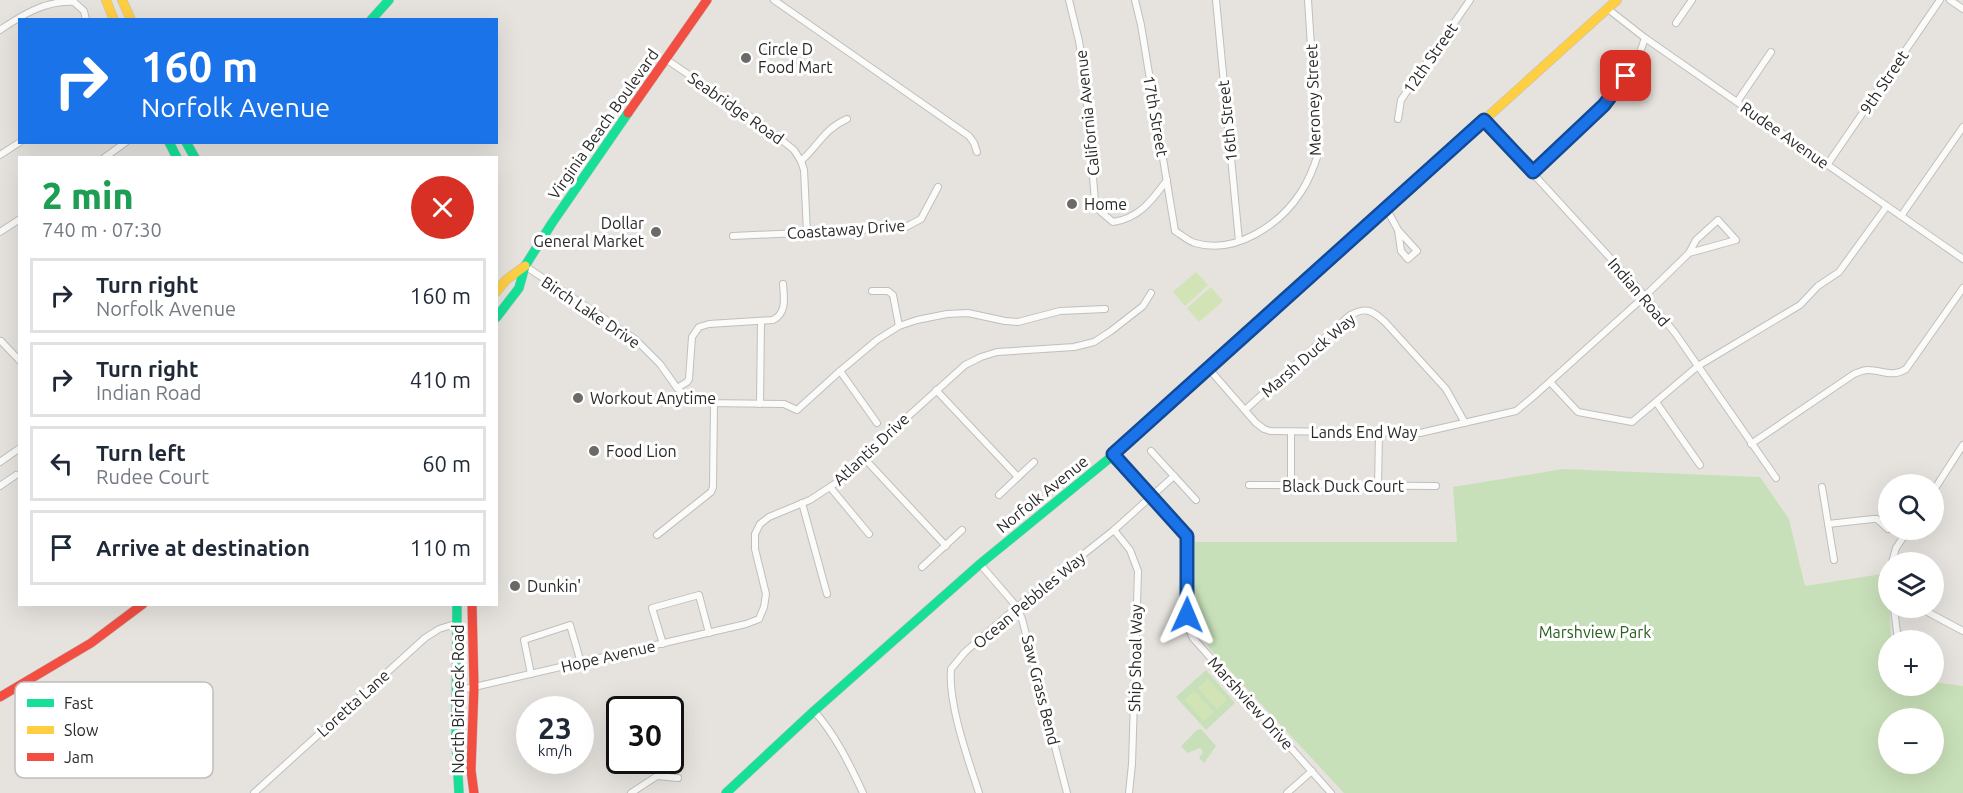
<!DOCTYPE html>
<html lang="en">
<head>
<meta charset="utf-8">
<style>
	body { margin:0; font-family:Ubuntu,sans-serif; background:#f6f6f7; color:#1f2937; height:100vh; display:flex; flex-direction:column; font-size:22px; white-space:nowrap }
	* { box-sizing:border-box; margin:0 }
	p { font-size:20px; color:#747a83 }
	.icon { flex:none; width:33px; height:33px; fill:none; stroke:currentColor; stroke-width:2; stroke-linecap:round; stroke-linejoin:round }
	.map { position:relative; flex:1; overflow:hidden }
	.sheet { position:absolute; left:18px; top:156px; width:480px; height:450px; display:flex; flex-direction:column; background:#fff; border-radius:0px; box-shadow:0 6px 24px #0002 }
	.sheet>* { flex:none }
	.hud { position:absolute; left:18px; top:18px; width:480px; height:126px; border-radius:0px; box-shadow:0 6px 24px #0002; background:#1a73e8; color:#fff; overflow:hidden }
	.fabs { position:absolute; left:1878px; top:474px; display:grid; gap:12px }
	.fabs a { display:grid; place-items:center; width:66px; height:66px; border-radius:50%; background:#fff; box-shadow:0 6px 24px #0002; font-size:30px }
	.speed { position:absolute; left:516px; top:696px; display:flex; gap:12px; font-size:30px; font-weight:700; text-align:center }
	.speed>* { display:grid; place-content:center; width:78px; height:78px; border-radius:50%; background:#fff; box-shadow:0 6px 24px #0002; line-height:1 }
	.speed small { font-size:15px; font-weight:400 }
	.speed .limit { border:3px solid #111; border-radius:9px; background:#fff; color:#111 }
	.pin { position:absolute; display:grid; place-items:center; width:51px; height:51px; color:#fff; margin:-26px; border-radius:12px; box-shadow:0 3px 9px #0006 }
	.me { position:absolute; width:66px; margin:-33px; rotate:1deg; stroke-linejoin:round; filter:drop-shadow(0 0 4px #0008) }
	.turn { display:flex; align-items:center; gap:21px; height:126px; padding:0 24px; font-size:27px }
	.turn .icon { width:78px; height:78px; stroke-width:2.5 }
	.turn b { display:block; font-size:42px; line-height:51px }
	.round { display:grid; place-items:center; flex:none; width:63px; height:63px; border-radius:32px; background:#f6f6f7 }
	.overview { display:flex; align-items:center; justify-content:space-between; height:102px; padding:0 24px }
	h1 { font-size:36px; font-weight:800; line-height:45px; color:#1e9e55 }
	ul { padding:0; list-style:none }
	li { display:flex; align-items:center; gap:18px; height:75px; margin:0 12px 9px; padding:0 12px; border:3px solid #e0e1e3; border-radius:0px }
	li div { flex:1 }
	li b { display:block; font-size:22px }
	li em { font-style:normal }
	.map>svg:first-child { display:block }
	.green { fill:#c8e0b9; fill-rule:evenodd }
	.pitch { fill:#d2e4b6 }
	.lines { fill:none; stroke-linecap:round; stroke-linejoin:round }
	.street-casing { stroke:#c0bfbf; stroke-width:8 }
	.fast-casing { stroke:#c0bfbf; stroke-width:10 }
	.slow-casing { stroke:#c0bfbf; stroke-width:10 }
	.jam-casing { stroke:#c0bfbf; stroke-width:10 }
	.street { stroke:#fbfbfa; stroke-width:6 }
	.fast { stroke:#16e098; stroke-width:9 }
	.slow { stroke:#ffcf43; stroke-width:9 }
	.jam { stroke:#f24e42; stroke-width:9 }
	.route-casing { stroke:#114b97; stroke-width:15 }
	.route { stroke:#1a73e8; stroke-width:10 }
	.poi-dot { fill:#6b6a68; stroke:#fff; stroke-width:2 }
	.labels { text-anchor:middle; stroke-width:6; stroke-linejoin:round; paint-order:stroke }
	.poi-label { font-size:16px; fill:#292929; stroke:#fff; text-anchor:start }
	.street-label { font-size:16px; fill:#292929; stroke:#fff }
	.park-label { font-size:16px; fill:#29601e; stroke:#fff }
	.key { fill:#fff; stroke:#bfbfbf; stroke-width:1.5 }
	.key-label { font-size:16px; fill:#292929 }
</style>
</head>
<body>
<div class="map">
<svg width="1963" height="793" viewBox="0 0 1963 793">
	<rect width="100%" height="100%" fill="#e6e3de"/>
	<g class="green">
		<path d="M1563,469L1760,477L1789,519L1805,586L1888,573L1891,640H1888V686H1934V682L1963,686V793H1344L1209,648L1197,622L1195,596V542H1457L1453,487ZM1888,718H1934V764H1888Z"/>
		<polygon points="1206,670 1235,703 1206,730 1176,697"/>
		<polygon points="1201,729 1216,746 1204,763 1199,758 1203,752 1200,748 1187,753 1181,746 1197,730"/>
	</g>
	<g class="pitch">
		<polygon points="1196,272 1208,285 1185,306 1173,292"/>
		<polygon points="1211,287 1223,301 1199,322 1187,308"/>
		<polygon points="1208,679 1227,700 1217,709 1198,688"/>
		<polygon points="1194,691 1214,712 1204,721 1185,700"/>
	</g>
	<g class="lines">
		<defs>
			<g id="street">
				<polyline points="774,0 969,136 974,143 977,152"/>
				<path d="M1069,0L1079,41L1084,71L1095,201L1101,212L1113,222C1140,218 1152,200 1167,180"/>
				<path d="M1135,0L1141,25L1175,231C1182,235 1188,241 1195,243C1235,255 1280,225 1301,192C1309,180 1314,167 1318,154L1308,0"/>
				<polyline points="1216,0 1239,241"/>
				<polyline points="1950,0 1963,9"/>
				<polyline points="1608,9 1645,38 1963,259"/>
				<polyline points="1676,23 1692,0"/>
				<path d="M0,30C22,15 46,0 74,2L84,11L86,20"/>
				<polyline points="667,60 763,125 794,150 801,161 804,170 807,233"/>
				<polyline points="1737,102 1771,52"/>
				<polyline points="1398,119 1401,100 1470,0"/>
				<polyline points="1484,120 1645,296 1675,333 1776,478"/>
				<polyline points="0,155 20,142"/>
				<polyline points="104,158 126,142"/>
				<path d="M801,161C819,145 824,129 847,119"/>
				<polyline points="1827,165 1940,0"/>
				<polyline points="1533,173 1604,105 1637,61 1645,38"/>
				<polyline points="1386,208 1398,230 1401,251 1408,259 1417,251 1398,230"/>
				<polyline points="1901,216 1963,127"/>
				<polyline points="0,232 20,219"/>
				<polyline points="733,236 904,228 921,219 938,187"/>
				<polyline points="525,266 635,339 660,364 677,388 690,399 706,403 784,404 797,410 840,371 877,340 899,326 917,320 947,314 968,313 1005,321 1018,322 1060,311 1105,309"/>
				<polyline points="872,291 888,291 893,295 899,326"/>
				<polyline points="1,341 20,361"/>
				<polyline points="1209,369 1256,423 1264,429 1270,431 1420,433 1516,411 1534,396 1645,296 1689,253 1736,240 1718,220 1696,240 1689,253"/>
				<polyline points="840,371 877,423"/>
				<polyline points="1550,382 1578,412 1632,422 1698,366 1800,305 1818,286 1839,272 1887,206"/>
				<path d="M677,388L687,382L689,379L692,337L699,327L709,324L773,320C787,313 784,298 783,284"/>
				<polyline points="936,390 1018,477"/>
				<polyline points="1656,402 1700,465"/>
				<polyline points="760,404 761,321"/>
				<path d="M1245,410L1349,316C1365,306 1372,310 1385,322L1446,389L1465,423"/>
				<polyline points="1291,432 1291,485"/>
				<path d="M1751,444L1854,374C1859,372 1863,370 1868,370C1882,370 1893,378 1906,369L1963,288"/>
				<polyline points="1151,451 1196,500"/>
				<path d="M1113,454L1187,536L1188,541C1187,566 1181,616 1193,638L1331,793"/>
				<polyline points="863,457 946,546"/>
				<polyline points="0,462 20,448"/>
				<polyline points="1249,485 1436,486"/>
				<polyline points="0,486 16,475"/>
				<polyline points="1378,486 1379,433"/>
				<polyline points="830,487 869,534"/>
				<polyline points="1822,487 1834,560"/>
				<polyline points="1934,490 1963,445"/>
				<polyline points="999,495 1034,462"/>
				<polyline points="802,503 827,594"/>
				<polyline points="1828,524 1873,519 1877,519 1888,529"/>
				<polyline points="1114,530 1130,550 1138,571 1132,764 1129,793"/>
				<polyline points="657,535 711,492 713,487 714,403"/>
				<polyline points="1892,562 1896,548 1908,530"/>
				<polyline points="980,564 1017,607 1022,619 1067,793"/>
				<polyline points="922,567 962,530"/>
				<polyline points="1894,608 1898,640"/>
				<polyline points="1920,608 1963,631"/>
				<polyline points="663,644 652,608 699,595 709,633"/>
				<polyline points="531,674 524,640 570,625 581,663"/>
				<polyline points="457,691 746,624 759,619 764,607 766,594 755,549 755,534 760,524 769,517 810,500 839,481 863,457 965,365 981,357 997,352 1074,347 1094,342 1111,331 1143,306 1151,293"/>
				<path d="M814,711C835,734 850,765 863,793"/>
				<polyline points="254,793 425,638 439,629 458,623"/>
				<polyline points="631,793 657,776 678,778"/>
				<path d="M979,793C968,759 948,704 951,669L965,652L1017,607L1114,530L1174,476"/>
				<polyline points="1287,793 1312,771"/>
			</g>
			<g id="fast">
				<polyline points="371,20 389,0"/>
				<polyline points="169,142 177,158"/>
				<polyline points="186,142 195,158"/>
				<polyline points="496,318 519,288 525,266 552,223 628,113"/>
				<polyline points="457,604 456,739 459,793"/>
				<polyline points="726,793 814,711 980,564 1111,457"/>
			</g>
			<g id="slow">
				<polyline points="106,0 114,20"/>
				<polyline points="122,0 131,20"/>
				<polyline points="1483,121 1617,0"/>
				<polyline points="496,292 506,280 525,266"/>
				<polyline points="1111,457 1287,298"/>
			</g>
			<g id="jam">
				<polyline points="628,113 707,0"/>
				<polyline points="1287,298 1483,121"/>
				<polyline points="472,604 474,687 471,770 474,793"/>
				<polyline points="0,697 91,643 143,604"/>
			</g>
		</defs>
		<use href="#street" class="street-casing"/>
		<use href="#fast" class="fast-casing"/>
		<use href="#slow" class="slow-casing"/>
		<use href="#jam" class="jam-casing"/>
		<use href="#street" class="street"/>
		<use href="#fast" class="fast"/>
		<use href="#slow" class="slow"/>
		<use href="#jam" class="jam"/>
	</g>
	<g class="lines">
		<defs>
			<polyline id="route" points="1187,615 1187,536 1113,454 1484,120 1533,172 1604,105 1626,76"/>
		</defs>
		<use href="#route" class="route-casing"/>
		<use href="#route" class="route"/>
	</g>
	<g class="poi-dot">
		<circle cx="746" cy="58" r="6"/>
		<circle cx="1072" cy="204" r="6"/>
		<circle cx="656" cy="232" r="6"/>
		<circle cx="578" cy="398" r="6"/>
		<circle cx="594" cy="451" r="6"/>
		<circle cx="515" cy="586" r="6"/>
	</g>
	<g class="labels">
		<g class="poi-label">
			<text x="758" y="55">Circle D<tspan x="758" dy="18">Food Mart</tspan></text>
			<text x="1084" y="210">Home</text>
			<text x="644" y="229" text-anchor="end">Dollar<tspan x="644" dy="18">General Market</tspan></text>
			<text x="590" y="404">Workout Anytime</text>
			<text x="606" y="457">Food Lion</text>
			<text x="527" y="592">Dunkin'</text>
		</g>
		<g class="street-label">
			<text transform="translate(1430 58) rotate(-55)" y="6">12th Street</text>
			<text transform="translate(1884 82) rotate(-56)" y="6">9th Street</text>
			<text transform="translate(1313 100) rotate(-92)" y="6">Meroney Street</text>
			<text transform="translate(736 108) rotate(35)" y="6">Seabridge Road</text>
			<text transform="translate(1087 113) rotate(-96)" y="6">California Avenue</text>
			<text transform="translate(1156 116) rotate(80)" y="6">17th Street</text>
			<text transform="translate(1227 121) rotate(-96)" y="6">16th Street</text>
			<text transform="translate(603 124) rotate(-55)" y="6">Virginia Beach Boulevard</text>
			<text transform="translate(1785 135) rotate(35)" y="6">Rudee Avenue</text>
			<text transform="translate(846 229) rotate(-4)" y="6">Coastaway Drive</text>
			<text transform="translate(1639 292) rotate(49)" y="6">Indian Road</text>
			<text transform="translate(591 312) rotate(34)" y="6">Birch Lake Drive</text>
			<text transform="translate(1308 355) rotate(-41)" y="6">Marsh Duck Way</text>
			<text x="1364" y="438">Lands End Way</text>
			<text transform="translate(871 449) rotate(-43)" y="6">Atlantis Drive</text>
			<text x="1343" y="492">Black Duck Court</text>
			<text transform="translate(1042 494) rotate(-39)" y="6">Norfolk Avenue</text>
			<text transform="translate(1029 600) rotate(-40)" y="6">Ocean Pebbles Way</text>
			<text transform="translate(608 656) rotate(-13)" y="6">Hope Avenue</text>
			<text transform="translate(1135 658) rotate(-89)" y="6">Ship Shoal Way</text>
			<text transform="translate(1041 690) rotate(76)" y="6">Saw Grass Bend</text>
			<text transform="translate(458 699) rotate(-90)" y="6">North Birdneck Road</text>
			<text transform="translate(353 703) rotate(-42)" y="6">Loretta Lane</text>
			<text transform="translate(1251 703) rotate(48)" y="6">Marshview Drive</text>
		</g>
		<g class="park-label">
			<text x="1595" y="638">Marshview Park</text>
		</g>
	</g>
	<rect x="15" y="682" width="198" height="96" rx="9" class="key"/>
	<rect x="27" y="699" width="27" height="8" fill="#16e098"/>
	<rect x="27" y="726" width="27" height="8" fill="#ffcf43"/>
	<rect x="27" y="753" width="27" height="8" fill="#f24e42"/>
	<g class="key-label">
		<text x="64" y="709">Fast</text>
		<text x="64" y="736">Slow</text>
		<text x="64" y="763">Jam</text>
	</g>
</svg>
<div class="fabs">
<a><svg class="icon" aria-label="search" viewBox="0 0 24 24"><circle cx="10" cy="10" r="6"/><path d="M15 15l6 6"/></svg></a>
<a><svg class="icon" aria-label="layers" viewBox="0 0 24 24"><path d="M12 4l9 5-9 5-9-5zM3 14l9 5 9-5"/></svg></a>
<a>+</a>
<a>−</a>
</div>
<div class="speed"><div>23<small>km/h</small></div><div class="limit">30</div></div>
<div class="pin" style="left:1626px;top:76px;background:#d93025"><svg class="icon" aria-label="arrive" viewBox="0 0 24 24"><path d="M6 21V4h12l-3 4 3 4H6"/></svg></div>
<svg class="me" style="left:1187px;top:615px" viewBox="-20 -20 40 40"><path d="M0-17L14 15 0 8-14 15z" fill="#1a73e8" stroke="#fff" stroke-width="4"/></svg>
<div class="hud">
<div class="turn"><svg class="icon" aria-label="right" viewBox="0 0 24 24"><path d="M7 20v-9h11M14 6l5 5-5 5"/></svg><div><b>160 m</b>Norfolk Avenue</div></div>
</div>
<section class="sheet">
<div class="overview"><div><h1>2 min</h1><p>740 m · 07:30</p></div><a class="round" style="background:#d93025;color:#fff"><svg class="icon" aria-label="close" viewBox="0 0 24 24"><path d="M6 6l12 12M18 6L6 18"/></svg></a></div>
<ul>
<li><svg class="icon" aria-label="right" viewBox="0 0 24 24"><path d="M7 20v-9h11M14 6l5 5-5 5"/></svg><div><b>Turn right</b><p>Norfolk Avenue</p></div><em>160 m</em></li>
<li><svg class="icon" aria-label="right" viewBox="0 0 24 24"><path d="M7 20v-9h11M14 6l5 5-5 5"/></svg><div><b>Turn right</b><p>Indian Road</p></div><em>410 m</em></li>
<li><svg class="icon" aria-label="left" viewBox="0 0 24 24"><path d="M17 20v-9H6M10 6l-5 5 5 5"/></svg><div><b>Turn left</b><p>Rudee Court</p></div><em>60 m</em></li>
<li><svg class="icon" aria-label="arrive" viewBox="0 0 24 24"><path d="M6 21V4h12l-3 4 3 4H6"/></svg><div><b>Arrive at destination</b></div><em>110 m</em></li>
</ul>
</section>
</div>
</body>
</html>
